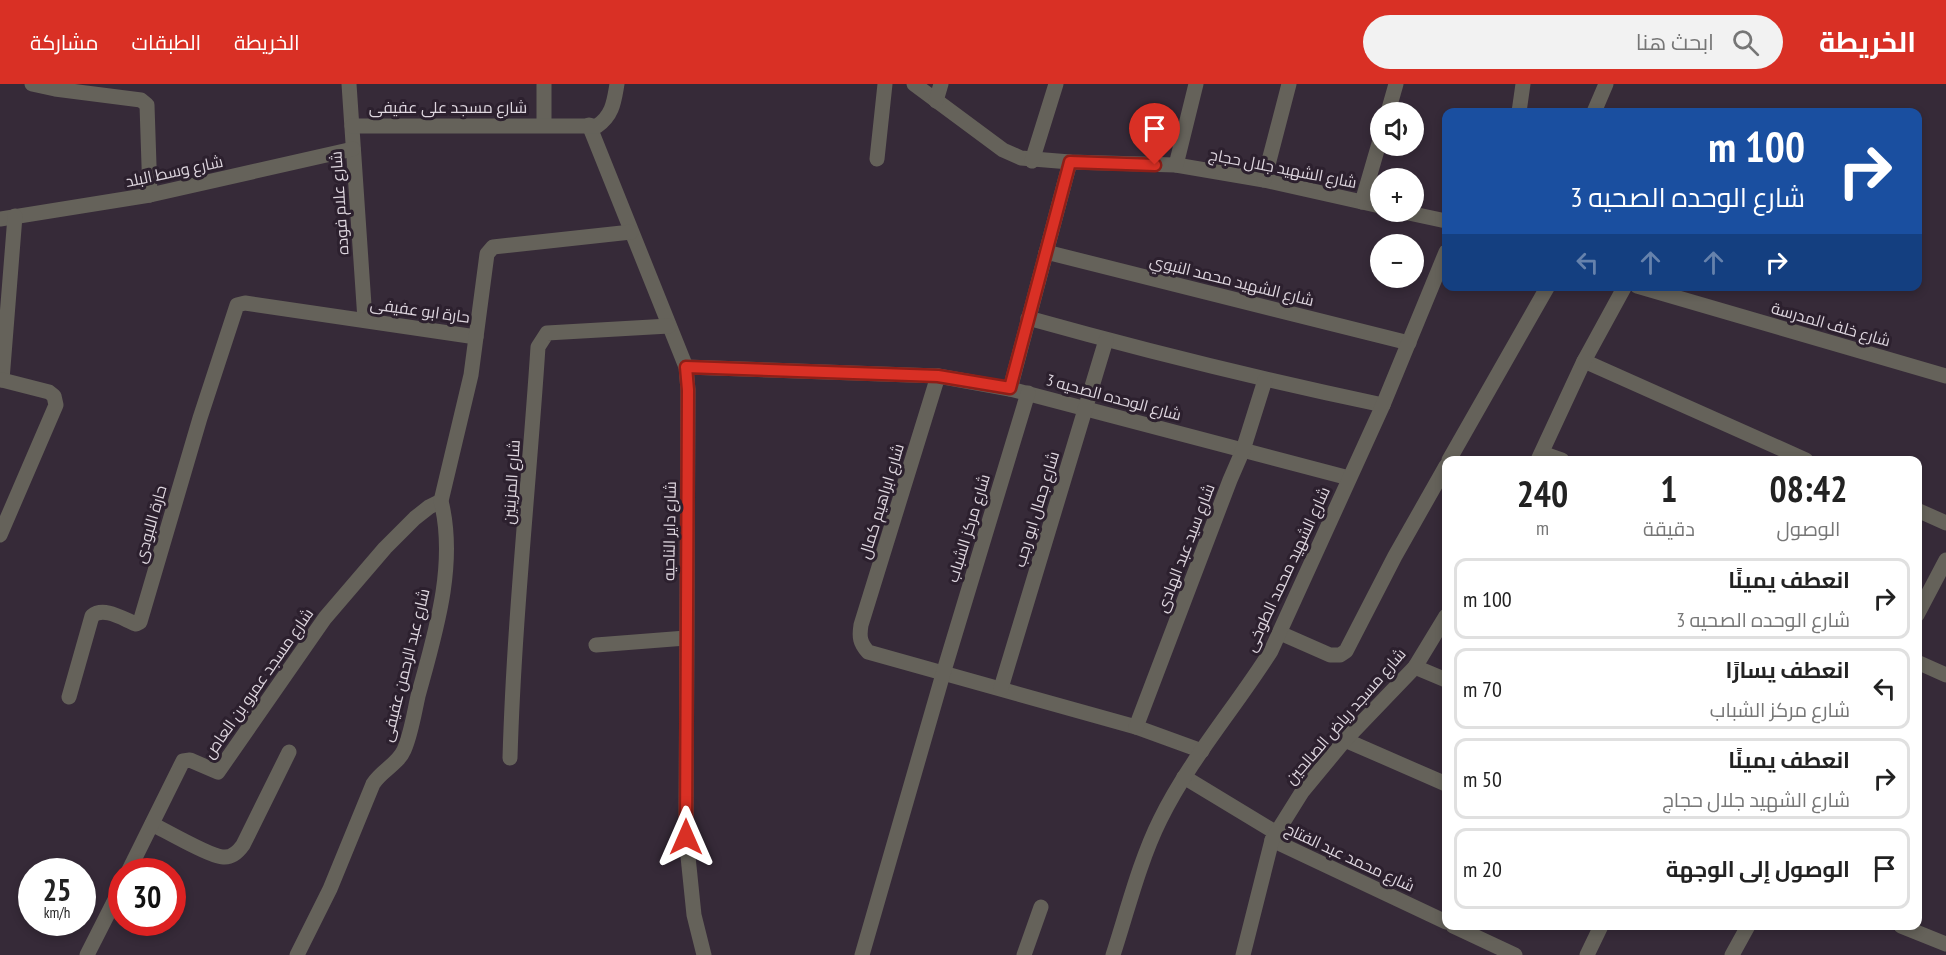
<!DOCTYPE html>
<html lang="ar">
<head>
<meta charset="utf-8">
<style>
	body { margin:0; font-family:"PT Sans Narrow",Cairo,sans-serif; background:#f2f2f2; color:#222; direction:rtl; height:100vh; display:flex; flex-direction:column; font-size:22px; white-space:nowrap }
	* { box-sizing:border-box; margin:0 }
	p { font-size:20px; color:#767676 }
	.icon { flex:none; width:33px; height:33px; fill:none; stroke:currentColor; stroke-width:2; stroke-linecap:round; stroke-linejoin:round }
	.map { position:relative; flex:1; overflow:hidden; direction:ltr }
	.panel { position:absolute; left:1442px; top:372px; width:480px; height:474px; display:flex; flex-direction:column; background:#fff; border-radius:12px; box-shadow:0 3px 9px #0003; direction:rtl }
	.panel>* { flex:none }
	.banner { position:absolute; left:1442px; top:24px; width:480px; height:183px; border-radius:12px; box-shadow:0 3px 9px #0003; direction:rtl; background:#1a4fa0; color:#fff; overflow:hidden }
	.tools { position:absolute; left:1370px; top:18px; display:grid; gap:12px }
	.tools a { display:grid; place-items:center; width:54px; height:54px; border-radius:50%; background:#fff; box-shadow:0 3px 9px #0003; font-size:30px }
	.speed { position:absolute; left:18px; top:774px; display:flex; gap:12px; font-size:30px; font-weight:700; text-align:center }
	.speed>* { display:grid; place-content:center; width:78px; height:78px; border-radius:50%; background:#fff; box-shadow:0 3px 9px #0003; line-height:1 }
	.speed small { font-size:15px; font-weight:400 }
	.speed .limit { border:9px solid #d22; background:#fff; color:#111 }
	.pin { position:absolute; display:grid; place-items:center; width:51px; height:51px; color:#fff; margin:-62px -26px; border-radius:50% 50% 50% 0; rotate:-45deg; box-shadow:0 0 6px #0007 }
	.pin .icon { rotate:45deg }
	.me { position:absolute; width:66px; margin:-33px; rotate:0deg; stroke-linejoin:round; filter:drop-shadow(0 0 4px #0008) }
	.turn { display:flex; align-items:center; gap:21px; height:126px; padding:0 18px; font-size:27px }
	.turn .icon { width:78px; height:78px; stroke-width:2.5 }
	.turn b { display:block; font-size:42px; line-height:51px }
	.lanes { display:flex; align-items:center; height:57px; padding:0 18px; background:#0003; justify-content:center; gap:30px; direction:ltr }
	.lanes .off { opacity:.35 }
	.eta { display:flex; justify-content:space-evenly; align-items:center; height:102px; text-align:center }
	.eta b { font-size:36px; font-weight:600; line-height:42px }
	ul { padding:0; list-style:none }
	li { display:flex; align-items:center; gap:18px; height:81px; margin:0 12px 9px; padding:0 6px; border:3px solid #e0e0e0; border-radius:12px }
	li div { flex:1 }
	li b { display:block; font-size:22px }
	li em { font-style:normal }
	header { display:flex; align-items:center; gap:36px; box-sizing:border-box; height:84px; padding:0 30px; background:#d93025; color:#fff }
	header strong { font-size:28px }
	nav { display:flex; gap:33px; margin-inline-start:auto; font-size:21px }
	.search { width:420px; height:54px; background:#f2f2f2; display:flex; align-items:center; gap:15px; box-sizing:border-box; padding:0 21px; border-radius:33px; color:#767676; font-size:22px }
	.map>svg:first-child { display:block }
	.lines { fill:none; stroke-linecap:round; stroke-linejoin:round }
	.street { stroke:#65625a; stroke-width:15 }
	.route-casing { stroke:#8d1f18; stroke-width:15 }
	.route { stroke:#d93025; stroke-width:10 }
	.labels { text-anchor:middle; stroke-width:6; stroke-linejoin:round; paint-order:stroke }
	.street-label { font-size:16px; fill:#ded6df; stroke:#2c202e }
</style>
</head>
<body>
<header>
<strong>الخريطة</strong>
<div class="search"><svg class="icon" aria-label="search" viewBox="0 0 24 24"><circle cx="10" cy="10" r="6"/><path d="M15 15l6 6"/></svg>ابحث هنا</div>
<nav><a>الخريطة</a><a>الطبقات</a><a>مشاركة</a></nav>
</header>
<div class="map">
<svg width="1946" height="871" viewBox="0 0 1946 871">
	<rect width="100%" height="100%" fill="#362a38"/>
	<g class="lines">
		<g class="street">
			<polyline points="32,0 55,5 141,16 147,21 150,111"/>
			<polyline points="349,0 365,236"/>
			<polyline points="914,0 1003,66 1021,74 1070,78 1176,81 1264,96 1380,122"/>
			<polyline points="936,17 941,0"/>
			<polyline points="1388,28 1396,0"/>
			<polyline points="1519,28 1523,0"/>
			<polyline points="1594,28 1606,0"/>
			<polyline points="544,41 544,0"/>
			<polyline points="589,41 686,283 688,306 686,753 694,831 704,871"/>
			<path d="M352,42H597C613,31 614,17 617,0"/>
			<polyline points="877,75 885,0"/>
			<polyline points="1032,77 1056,0"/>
			<polyline points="1176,81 1196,0"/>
			<polyline points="1264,96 1289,0"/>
			<polyline points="1362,118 1380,56"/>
			<polyline points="1404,128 1446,137"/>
			<polyline points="0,135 150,111 353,65"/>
			<polyline points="1046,168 1409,259"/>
			<polyline points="1637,202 1946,292"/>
			<path d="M1028,234C1146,267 1264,296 1383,321"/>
			<polyline points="1584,277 1806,376"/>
			<polyline points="686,283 938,292 1010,305 1349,394"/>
			<path d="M938,292L861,541C859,553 860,559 868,568L1136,643L1202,667"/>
			<polyline points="0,295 2,296 15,132"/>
			<polyline points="1010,305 1070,78"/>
			<polyline points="1542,369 1562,376"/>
			<polyline points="1449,376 1548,202"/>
			<polyline points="1538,376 1584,277 1625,202"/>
			<polyline points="1917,426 1946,439"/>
			<polyline points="0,451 56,321 54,312 49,308 2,296"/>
			<polyline points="1917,531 1946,476"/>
			<polyline points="1280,549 1330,571 1340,571 1346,567 1395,472 1446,382"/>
			<polyline points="596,561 686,554"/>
			<polyline points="1917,578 1946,591"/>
			<polyline points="1415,583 1446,596"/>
			<polyline points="1001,604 1106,256"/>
			<path d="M69,613L92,532C104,522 123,535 136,540L140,538L200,334L237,221L245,219L476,253"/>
			<polyline points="1136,643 1230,396 1243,366 1265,296"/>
			<polyline points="1345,656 1446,700"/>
			<path d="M510,674C514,536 529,400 538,263L547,249L669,242"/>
			<polyline points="1184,693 1275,748"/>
			<path d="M152,740C166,747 211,773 223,773C232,774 238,768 243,761L289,668"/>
			<polyline points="1272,756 1446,838"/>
			<polyline points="128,788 183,677 190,676 218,688 325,534 385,464 415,434 429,423 441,417"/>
			<polyline points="1453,842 1515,871"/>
			<polyline points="1901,842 1946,860"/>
			<polyline points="87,871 122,802"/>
			<path d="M297,871L330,805L373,700C381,687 398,680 404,666C411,650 414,630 418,612C435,550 457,481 441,417L471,291L487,170L493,163L631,148"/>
			<polyline points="862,871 943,590 1028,309"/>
			<polyline points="1024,871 1041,823"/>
			<path d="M1113,871C1127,828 1140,776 1160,736C1190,675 1235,624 1271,567L1383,321L1446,168"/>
			<polyline points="1243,871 1272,756 1302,708 1345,656 1415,583 1446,532"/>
			<polyline points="1587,871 1601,842"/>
			<polyline points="1732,871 1748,842"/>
		</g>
	</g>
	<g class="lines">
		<defs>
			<polyline id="route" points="686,753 688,306 686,283 938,292 1010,304 1070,78 1155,81"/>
		</defs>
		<use href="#route" class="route-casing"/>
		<use href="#route" class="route"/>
	</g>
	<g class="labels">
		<g class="street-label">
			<text x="448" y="29">شارع مسجد على عفيفى</text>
			<text transform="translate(1283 84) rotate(11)" y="6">شارع الشهيد جلال حجاج</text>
			<text transform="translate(174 87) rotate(-12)" y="6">شارع وسط البلد</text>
			<text transform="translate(339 119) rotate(-94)" y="6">شارع علام فوده</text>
			<text transform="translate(1232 196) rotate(14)" y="6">شارع الشهيد محمد النبوي</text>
			<text transform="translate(420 226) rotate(8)" y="6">حارة ابو عفيفى</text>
			<text transform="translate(1831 240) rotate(16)" y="6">شارع خلف المدرسة</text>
			<text transform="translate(1114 313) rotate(15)" y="6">شارع الوحده الصحيه 3</text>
			<text transform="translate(511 398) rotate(-86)" y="6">شارع المزينين</text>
			<text transform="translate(881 417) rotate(-73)" y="6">شارع ابراهيم كمال</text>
			<text transform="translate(1036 425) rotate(-73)" y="6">شارع جمال ابو رجب</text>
			<text transform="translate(150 440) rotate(-74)" y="6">حارة اللبودى</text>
			<text transform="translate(968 444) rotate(-73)" y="6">شارع مركز الشباب</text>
			<text transform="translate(669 447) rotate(-89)" y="6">شارع داير الناحيه</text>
			<text transform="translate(1185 464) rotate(-69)" y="6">شارع سيد عبد الهادى</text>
			<text transform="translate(1287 485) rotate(-65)" y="6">شارع الشهيد محمد الطوخى</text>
			<text transform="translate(405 581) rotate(-76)" y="6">شارع عبد الرحمن عفيفى</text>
			<text transform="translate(258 599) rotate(-55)" y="6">شارع مسجد عمرو بن العاص</text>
			<text transform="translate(1345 632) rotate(-49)" y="6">شارع مسجد رياض الصالحين</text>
			<text transform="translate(1350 773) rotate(25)" y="6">شارع محمد عبد الفتاح</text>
		</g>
	</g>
</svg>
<div class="tools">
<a><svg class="icon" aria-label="sound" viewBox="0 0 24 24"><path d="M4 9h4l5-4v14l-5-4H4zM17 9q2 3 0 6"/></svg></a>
<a>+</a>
<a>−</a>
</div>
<div class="speed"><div>25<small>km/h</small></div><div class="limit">30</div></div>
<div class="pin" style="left:1155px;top:81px;background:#d93025"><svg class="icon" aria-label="arrive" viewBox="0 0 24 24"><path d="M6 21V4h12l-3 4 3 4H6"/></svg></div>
<svg class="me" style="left:686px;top:753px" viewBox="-20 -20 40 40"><path d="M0-17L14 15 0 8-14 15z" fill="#d93025" stroke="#fff" stroke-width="4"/></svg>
<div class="banner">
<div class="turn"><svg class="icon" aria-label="right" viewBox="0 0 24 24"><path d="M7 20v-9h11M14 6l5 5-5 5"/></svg><div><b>100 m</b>شارع الوحده الصحيه 3</div></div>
<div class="lanes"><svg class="icon off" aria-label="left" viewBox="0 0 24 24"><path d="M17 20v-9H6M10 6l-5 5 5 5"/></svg><svg class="icon off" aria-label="ahead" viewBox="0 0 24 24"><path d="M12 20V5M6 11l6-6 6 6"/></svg><svg class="icon off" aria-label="ahead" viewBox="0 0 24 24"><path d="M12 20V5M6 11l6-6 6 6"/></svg><svg class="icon" aria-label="right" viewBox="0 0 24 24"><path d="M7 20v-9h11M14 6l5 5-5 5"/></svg></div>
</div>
<section class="panel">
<div class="eta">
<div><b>08:42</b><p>الوصول</p></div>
<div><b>1</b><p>دقيقة</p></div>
<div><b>240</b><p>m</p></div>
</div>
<ul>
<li><svg class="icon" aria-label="right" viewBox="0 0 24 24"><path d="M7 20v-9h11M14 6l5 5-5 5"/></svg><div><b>انعطف يمينًا</b><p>شارع الوحده الصحيه 3</p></div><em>100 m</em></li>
<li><svg class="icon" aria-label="left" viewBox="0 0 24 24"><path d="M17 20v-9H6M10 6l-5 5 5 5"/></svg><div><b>انعطف يسارًا</b><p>شارع مركز الشباب</p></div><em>70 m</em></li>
<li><svg class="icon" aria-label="right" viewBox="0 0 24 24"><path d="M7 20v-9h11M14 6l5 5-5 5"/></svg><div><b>انعطف يمينًا</b><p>شارع الشهيد جلال حجاج</p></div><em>50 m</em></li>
<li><svg class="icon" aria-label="arrive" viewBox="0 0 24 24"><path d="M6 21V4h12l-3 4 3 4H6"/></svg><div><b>الوصول إلى الوجهة</b></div><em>20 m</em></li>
</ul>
</section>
</div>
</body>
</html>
